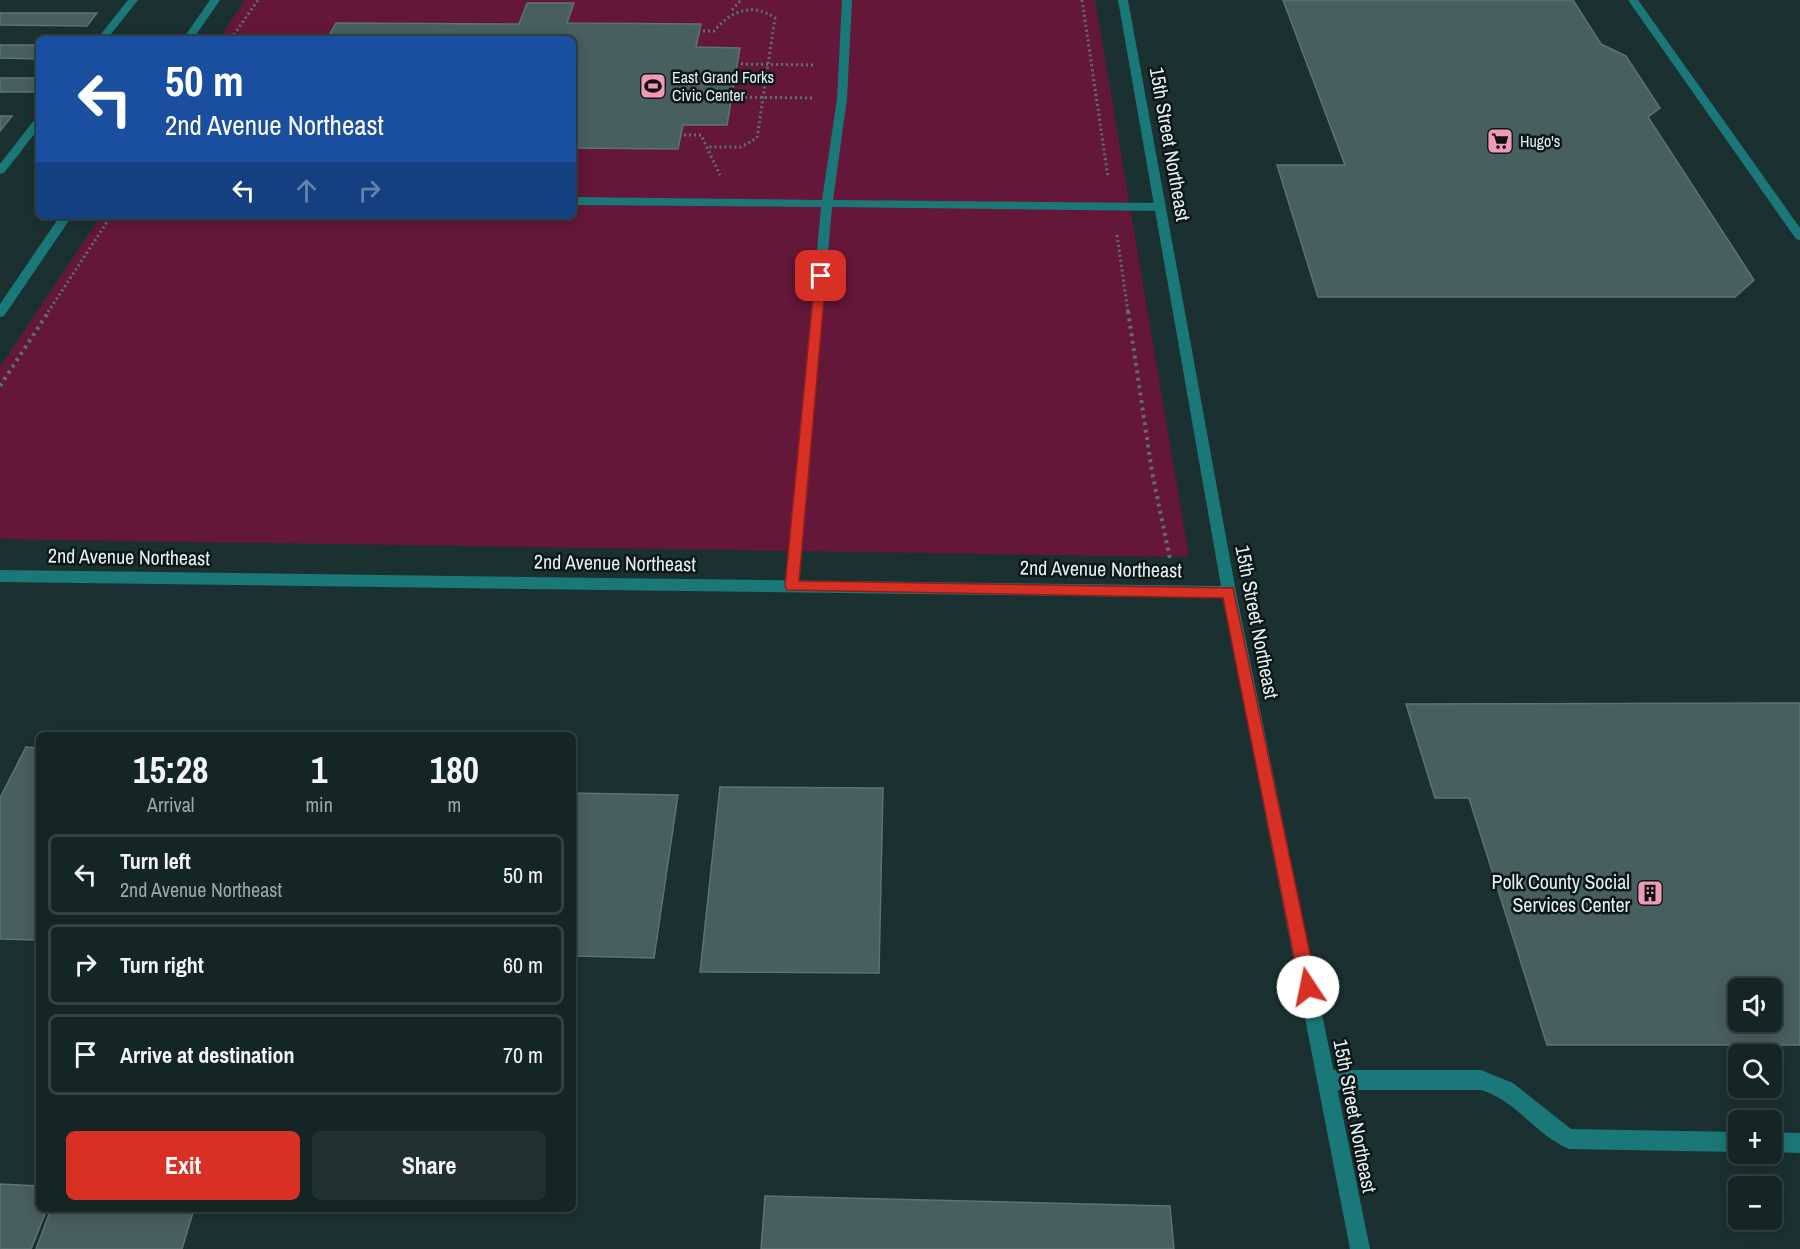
<!DOCTYPE html>
<html lang="en">
<head>
<meta charset="utf-8">
<style>
	body { margin:0; font-family:"Archivo Narrow",sans-serif; background:#213132; color:#f1f3f6; height:100vh; display:flex; flex-direction:column; font-size:22px; white-space:nowrap }
	* { box-sizing:border-box; margin:0 }
	p { font-size:20px; color:#9da5a7 }
	.icon { flex:none; width:33px; height:33px; fill:none; stroke:currentColor; stroke-width:2; stroke-linecap:round; stroke-linejoin:round }
	.map { position:relative; flex:1; overflow:hidden }
	.details { position:absolute; left:36px; top:732px; width:540px; height:480px; display:flex; flex-direction:column; background:#142525; border-radius:9px; box-shadow:0 3px 15px #0003,0 0 0 2px #334242 }
	.details>* { flex:none }
	.top-card { position:absolute; left:36px; top:36px; width:540px; height:183px; border-radius:9px; box-shadow:0 3px 15px #0003,0 0 0 2px #334242; background:#1a4fa0; color:#fff; overflow:hidden }
	.fabs { position:absolute; left:1728px; top:978px; display:grid; gap:12px }
	.fabs a { display:grid; place-items:center; width:54px; height:54px; border-radius:9px; background:#142525; box-shadow:0 3px 15px #0003,0 0 0 2px #334242; font-size:30px }
	.pin { position:absolute; display:grid; place-items:center; width:51px; height:51px; color:#fff; margin:-26px; border-radius:12px; box-shadow:0 3px 9px #0006 }
	.me { position:absolute; width:66px; margin:-33px; rotate:349deg; stroke-linejoin:round; filter:drop-shadow(0 0 4px #0008) }
	.turn { display:flex; align-items:center; gap:21px; height:126px; padding:0 30px; font-size:27px }
	.turn .icon { width:78px; height:78px; stroke-width:2.5 }
	.turn b { display:block; font-size:42px; line-height:51px }
	.lanes { display:flex; align-items:center; height:57px; padding:0 30px; background:#0003; justify-content:center; gap:30px; direction:ltr }
	.lanes .off { opacity:.35 }
	.eta { display:flex; justify-content:space-evenly; align-items:center; height:102px; text-align:center }
	.eta b { font-size:36px; font-weight:700; line-height:42px }
	.button { display:flex; gap:12px; margin-top:auto; padding:12px 30px }
	.button a { flex:1; height:69px; border-radius:9px; background:#d93025; color:#fff; font-size:24px; font-weight:700; line-height:69px; text-align:center }
	.button a+a { background:#213132; color:#f1f3f6 }
	ul { padding:0; list-style:none }
	li { display:flex; align-items:center; gap:18px; height:81px; margin:0 12px 9px; padding:0 18px; border:3px solid #334242; border-radius:9px }
	li div { flex:1 }
	li b { display:block; font-size:22px }
	li em { font-style:normal }
	.map>svg:first-child { display:block }
	.green { fill:#641739 }
	.building { fill:#485f5f; stroke:#5b7473; stroke-width:1.5; fill-rule:evenodd }
	.lines { fill:none; stroke-linecap:round; stroke-linejoin:round }
	.path-far1 { stroke:#5d7070; stroke-width:3; stroke-dasharray:2 3; stroke-linecap:butt }
	.path { stroke:#5d7070; stroke-width:4; stroke-dasharray:3 4.5; stroke-linecap:butt }
	.service { fill:#1b7878; fill-rule:evenodd }
	.minor { fill:#1b7878; fill-rule:evenodd }
	.route { fill:#d93025; stroke:#8d1f18; stroke-width:1.5 }
	.labels { text-anchor:middle; stroke-width:5; stroke-linejoin:round; paint-order:stroke }
	.far-poi-label { font-size:16px; fill:#e3f0f0; stroke:#0d1717; text-anchor:start }
	.street-label { font-size:20px; fill:#e3f0f0; stroke:#0d1717 }
	.poi-label { font-size:20px; fill:#e3f0f0; stroke:#0d1717; text-anchor:end }
</style>
</head>
<body>
<div class="map">
<svg width="1800" height="1249" viewBox="0 0 1800 1249">
	<rect width="100%" height="100%" fill="#1b3131"/>
	<polygon class="green" points="245,0 1095,0 1189,557 0,539 0,367 101,216 573,216 573,39 219,39"/>
	<g class="building">
		<polygon points="1283,0 1573,0 1601,44 1626,56 1660,108 1648,117 1754,280 1735,297 1318,297 1277,165 1345,165"/>
		<polygon points="527,3 574,3 567,23 701,24 696,47 740,48 727,125 683,125 678,149 573,148 573,39 327,39 336,23 519,24"/>
		<polygon points="0,13 97,13 87,26 0,25"/>
		<polygon points="0,45 39,45 39,59 0,58"/>
		<rect x="0" y="78" width="39" height="14"/>
		<polygon points="0,116 12,116 0,131"/>
		<path d="M1800,703V1045H1547L1469,798H1435L1406,704ZM1738,988H1772V1022H1738Z"/>
		<polygon points="26,747 39,748 39,940 0,939 0,798"/>
		<polygon points="720,787 883,788 879,973 700,972"/>
		<polygon points="573,793 678,795 654,958 573,956"/>
		<polygon points="0,1184 39,1186 39,1209 47,1209 31,1249 0,1249"/>
		<polygon points="765,1196 1170,1206 1174,1249 761,1249"/>
		<polygon points="51,1209 194,1209 182,1249 36,1249"/>
	</g>
	<g class="lines">
		<g class="path-far1">
			<polyline points="1082,0 1108,177"/>
			<polyline points="732,10 741,0"/>
			<path d="M703,31H714C731,11 752,2 775,18L757,138L741,147H708"/>
			<polyline points="231,39 258,0"/>
			<polyline points="741,64 815,65"/>
			<polyline points="735,97 812,98"/>
			<polyline points="684,135 701,135 720,175"/>
			<polyline points="1117,235 1128,312"/>
			<polyline points="48,312 111,216"/>
		</g>
		<g class="path">
			<polyline points="1128,311 1152,472 1170,559"/>
			<polyline points="0,386 49,311"/>
		</g>
		<g class="service">
			<polygon points="842,0 852,0 847,99 833,200 1160,203 1166,207 1160,211 832,207 799,586 797,590 787,590 785,586 821,207 573,205 573,197 822,200 837,99"/>
			<polygon points="1628,0 1638,0 1800,228 1800,240 1796,239"/>
			<path d="M1327,1070H1481L1513,1083L1571,1129L1738,1132V1152L1569,1149C1535,1135 1516,1100 1481,1090H1327L1320,1087L1317,1080L1320,1073Z"/>
			<polygon points="1772,1132 1800,1133 1800,1153 1772,1152"/>
		</g>
		<g class="minor">
			<polygon points="128,0 138,0 107,39 97,39"/>
			<polygon points="210,0 220,0 193,39 183,39"/>
			<polygon points="1118,0 1128,0 1236,592 1370,1249 1350,1249 1223,598 0,582 0,570 1221,586"/>
			<polygon points="39,118 39,128 4,173 0,174 0,164 35,119"/>
			<polygon points="60,216 72,216 4,316 0,317 0,304"/>
		</g>
	</g>
	<polygon class="route" points="821,272 826,276 799,581 1233,588 1317,987 1314,993 1308,995 1303,993 1300,987 1223,598 787,590 785,586 815,276"/>
	<defs>
		<symbol id="stadium-square" viewBox="-11 -11 22 22"><rect x="-9" y="-9" width="18" height="18" rx="4" fill="#f09ab7" stroke="#0d1717"/><path d="M0-5a6.5 5 0 1 0 0 10a6.5 5 0 1 0 0-10ZM-3.5-1.8h7v3.6h-7Z" fill="#111"/></symbol>
		<symbol id="supermarket-square" viewBox="-11 -11 22 22"><rect x="-9" y="-9" width="18" height="18" rx="4" fill="#f09ab7" stroke="#0d1717"/><path d="M-6-5.5h2.5l.6 2H6L4.5 2H-2.5L-4.4-4H-6ZM-1.5 3.2a1.3 1.3 0 1 0 .1 0ZM3 3.2a1.3 1.3 0 1 0 .1 0Z" fill="#111"/></symbol>
		<symbol id="building-square" viewBox="-11 -11 22 22"><rect x="-9" y="-9" width="18" height="18" rx="4" fill="#f09ab7" stroke="#0d1717"/><path d="M-4-6H4V6H1V3H-1V6H-4ZM-2.5-4.3h1.7v1.8h-1.7ZM.8-4.3h1.7v1.8H.8ZM-2.5-1h1.7V.8h-1.7ZM.8-1h1.7V.8H.8Z" fill="#111"/></symbol>
	</defs>
	<g fill-rule="evenodd">
		<use href="#stadium-square" x="638" y="71" width="30" height="30"/>
		<use href="#supermarket-square" x="1485" y="126" width="30" height="30"/>
		<use href="#building-square" x="1635" y="878" width="30" height="30"/>
	</g>
	<g class="labels">
		<g class="far-poi-label">
			<text x="672" y="83">East Grand Forks<tspan x="672" dy="18">Civic Center</tspan></text>
			<text x="1520" y="147">Hugo's</text>
		</g>
		<g class="street-label">
			<text transform="translate(1170 144) rotate(80)" y="7">15th Street Northeast</text>
			<text transform="translate(129 557) rotate(1)" y="7">2nd Avenue Northeast</text>
			<text transform="translate(615 563) rotate(1)" y="7">2nd Avenue Northeast</text>
			<text transform="translate(1101 569) rotate(1)" y="7">2nd Avenue Northeast</text>
			<text transform="translate(1257 622) rotate(79)" y="7">15th Street Northeast</text>
			<text transform="translate(1355 1116) rotate(79)" y="7">15th Street Northeast</text>
		</g>
		<g class="poi-label">
			<text x="1630" y="889">Polk County Social<tspan x="1630" dy="23">Services Center</tspan></text>
		</g>
	</g>
</svg>
<div class="fabs">
<a><svg class="icon" aria-label="sound" viewBox="0 0 24 24"><path d="M4 9h4l5-4v14l-5-4H4zM17 9q2 3 0 6"/></svg></a>
<a><svg class="icon" aria-label="search" viewBox="0 0 24 24"><circle cx="10" cy="10" r="6"/><path d="M15 15l6 6"/></svg></a>
<a>+</a>
<a>−</a>
</div>
<div class="pin" style="left:821px;top:276px;background:#d93025"><svg class="icon" aria-label="arrive" viewBox="0 0 24 24"><path d="M6 21V4h12l-3 4 3 4H6"/></svg></div>
<svg class="me" style="left:1308px;top:987px" viewBox="-20 -20 40 40"><circle r="19" fill="#fff"/><path d="M0-13L10 11 0 6-10 11z" fill="#d93025"/></svg>
<div class="top-card">
<div class="turn"><svg class="icon" aria-label="left" viewBox="0 0 24 24"><path d="M17 20v-9H6M10 6l-5 5 5 5"/></svg><div><b>50 m</b>2nd Avenue Northeast</div></div>
<div class="lanes"><svg class="icon" aria-label="left" viewBox="0 0 24 24"><path d="M17 20v-9H6M10 6l-5 5 5 5"/></svg><svg class="icon off" aria-label="ahead" viewBox="0 0 24 24"><path d="M12 20V5M6 11l6-6 6 6"/></svg><svg class="icon off" aria-label="right" viewBox="0 0 24 24"><path d="M7 20v-9h11M14 6l5 5-5 5"/></svg></div>
</div>
<section class="details">
<div class="eta">
<div><b>15:28</b><p>Arrival</p></div>
<div><b>1</b><p>min</p></div>
<div><b>180</b><p>m</p></div>
</div>
<ul>
<li><svg class="icon" aria-label="left" viewBox="0 0 24 24"><path d="M17 20v-9H6M10 6l-5 5 5 5"/></svg><div><b>Turn left</b><p>2nd Avenue Northeast</p></div><em>50 m</em></li>
<li><svg class="icon" aria-label="right" viewBox="0 0 24 24"><path d="M7 20v-9h11M14 6l5 5-5 5"/></svg><div><b>Turn right</b></div><em>60 m</em></li>
<li><svg class="icon" aria-label="arrive" viewBox="0 0 24 24"><path d="M6 21V4h12l-3 4 3 4H6"/></svg><div><b>Arrive at destination</b></div><em>70 m</em></li>
</ul>
<div class="button"><a>Exit</a><a>Share</a></div>
</section>
</div>
</body>
</html>
